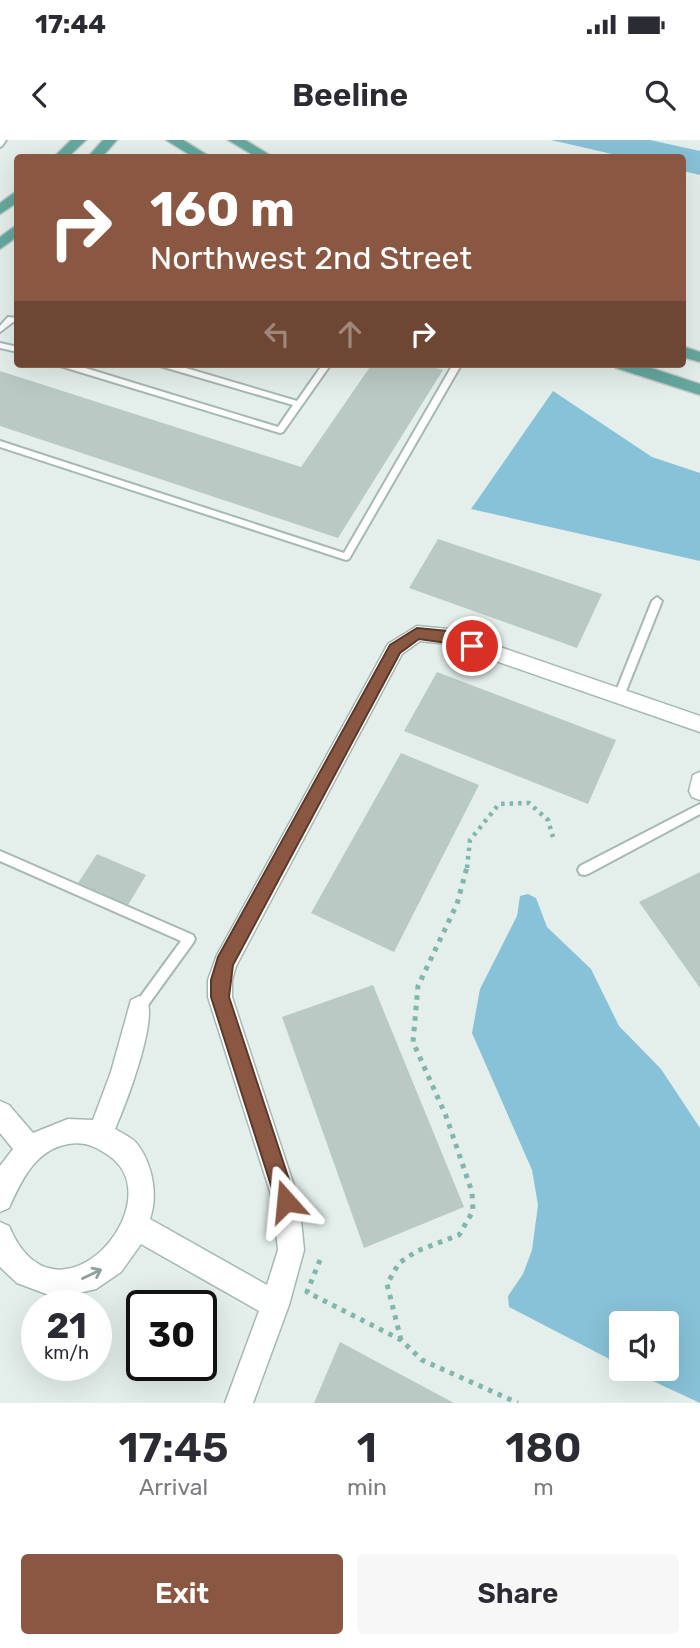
<!DOCTYPE html>
<html lang="en">
<head>
<meta charset="utf-8">
<style>
	body { margin:0; font-family:Rubik,sans-serif; background:#f7f7f7; color:#2b2b33; height:100vh; display:flex; flex-direction:column; font-size:26px; white-space:nowrap }
	* { box-sizing:border-box; margin:0 }
	p { font-size:23px; color:#7c7c81 }
	.icon { flex:none; width:38px; height:38px; fill:none; stroke:currentColor; stroke-width:2; stroke-linecap:round; stroke-linejoin:round }
	.map { position:relative; height:1263px; overflow:hidden }
	.sheet { display:flex; flex-direction:column; background:#fff; flex:1 }
	.sheet>* { flex:none }
	.guide { position:absolute; left:14px; top:14px; width:672px; height:214px; border-radius:7px; box-shadow:0 7px 28px #0002; background:#8a5842; color:#fff; overflow:hidden }
	.fabs { position:absolute; left:609px; top:1171px; display:grid; gap:14px }
	.fabs a { display:grid; place-items:center; width:70px; height:70px; border-radius:7px; background:#fff; box-shadow:0 7px 28px #0002; font-size:35px }
	.speed { position:absolute; left:21px; top:1150px; display:flex; gap:14px; font-size:35px; font-weight:700; text-align:center }
	.speed>* { display:grid; place-content:center; width:91px; height:91px; border-radius:50%; background:#fff; box-shadow:0 7px 28px #0002; line-height:1 }
	.speed small { font-size:18px; font-weight:400 }
	.speed .limit { border:4px solid #111; border-radius:10px; background:#fff; color:#111 }
	.pin { position:absolute; display:grid; place-items:center; width:60px; height:60px; color:#fff; margin:-30px; border:4px solid #fff; border-radius:50%; box-shadow:0 2px 7px #0007 }
	.me { position:absolute; width:77px; margin:-38px; rotate:342deg; stroke-linejoin:round; filter:drop-shadow(0 0 5px #0008) }
	.turn { display:flex; align-items:center; gap:24px; height:147px; padding:0 21px; font-size:32px }
	.turn .icon { width:91px; height:91px; stroke-width:2.5 }
	.turn b { display:block; font-size:49px; line-height:60px }
	.lanes { display:flex; align-items:center; height:66px; padding:0 21px; background:#0003; justify-content:center; gap:35px; direction:ltr }
	.lanes .off { opacity:.35 }
	.eta { display:flex; justify-content:space-evenly; align-items:center; height:119px; text-align:center }
	.eta b { font-size:42px; font-weight:600; line-height:49px }
	.button { display:flex; gap:14px; margin-top:auto; padding:14px 21px }
	.button a { flex:1; height:80px; border-radius:7px; background:#8a5842; color:#fff; font-size:28px; font-weight:600; line-height:80px; text-align:center }
	.button a+a { background:#f7f7f7; color:#2b2b33 }
	.status { display:flex; justify-content:space-between; align-items:center; height:49px; padding:0 35px; background:#fff; direction:ltr }
	.status svg { height:19px; fill:currentColor }
	header { display:flex; justify-content:space-between; align-items:center; height:91px; padding:0 21px; background:#fff; font-size:32px; font-weight:600 }
	.map>svg:first-child { display:block }
	.water { fill:#88c2d8 }
	.building { fill:#b9cac4 }
	.lines { fill:none; stroke-linecap:round; stroke-linejoin:round }
	.lane-casing { stroke:#a6b8b3; stroke-width:4 }
	.street-casing { stroke:#a6b8b3; stroke-width:3 }
	.primary-casing { stroke:#c1cac9; stroke-width:3 }
	.path-far1 { stroke:#82b5ab; stroke-width:4.5; stroke-dasharray:3.5 5; stroke-linecap:butt }
	.path { stroke:#82b5ab; stroke-width:5; stroke-dasharray:4.5 6; stroke-linecap:butt }
	.lane { fill:#fff; fill-rule:evenodd }
	.street { fill:#fff; fill-rule:evenodd }
	.primary { fill:#65a89e; fill-rule:evenodd }
	.oneway { stroke:#90a09e }
	.route { fill:#8a5842; stroke:#5a392b; stroke-width:2 }
</style>
</head>
<body>
<div class="status"><b>17:44</b><svg viewBox="0 0 49 12"><path d="M0 12V9h3v3zM5 12V6h3v6zM10 12V3h3v9zM15 12V0h3v12zM26 1h20v11H26zM47 4h2v5h-2z"/></svg></div>
<header><svg class="icon" aria-label="back" viewBox="0 0 24 24"><path d="M15 5l-7 7 7 7"/></svg>Beeline<svg class="icon" aria-label="search" viewBox="0 0 24 24"><circle cx="10" cy="10" r="6"/><path d="M15 15l6 6"/></svg></header>
<div class="map">
<svg width="700" height="1263" viewBox="0 0 700 1263">
	<rect width="100%" height="100%" fill="#e4efeb"/>
	<g class="water">
		<polygon points="551,0 650,0 700,11 700,35 683,31 682,18 625,17"/>
		<polygon points="553,251 652,317 700,333 700,421 471,369"/>
		<polygon points="528,754 536,758 547,787 591,829 619,886 661,929 700,988 700,1263 627,1229 667,1228 667,1183 621,1183 621,1225 509,1167 508,1156 523,1134 532,1110 538,1065 532,1030 472,893 480,849 517,776 520,756"/>
	</g>
	<g class="building">
		<polygon points="372,224 421,224 443,230 338,398 0,286 0,231 301,327"/>
		<polygon points="438,399 602,454 577,508 409,448"/>
		<polygon points="437,532 616,600 588,664 404,591"/>
		<polygon points="401,613 479,645 394,812 311,773"/>
		<polygon points="97,714 146,735 128,765 78,743"/>
		<polygon points="700,732 700,848 639,762"/>
		<polygon points="373,845 464,1067 364,1108 282,877"/>
		<polygon points="340,1202 454,1263 314,1263"/>
	</g>
	<g class="lines">
		<defs>
			<g id="lane">
				<polygon points="0,0 6,0 2,6 0,7"/>
				<polygon points="8,177 18,178 18,183 13,182 0,192 0,186"/>
				<polygon points="0,203 18,207 18,212 0,208"/>
				<polygon points="59,224 72,224 278,287 293,265 160,226 159,224 172,224 297,261 323,224 331,224 283,292 280,293 60,226"/>
				<polygon points="449,224 461,225 349,419 346,420 0,307 0,301 344,413 452,226"/>
				<polygon points="657,457 662,461 624,556 619,560 615,559 614,556 652,461"/>
				<polygon points="700,664 700,674 588,734 584,735 580,734 578,730 580,726"/>
				<polygon points="0,711 193,795 195,799 193,803 143,872 139,874 135,872 133,868 135,864 181,801 0,721"/>
			</g>
			<g id="street">
				<path d="M417,486L448,489L700,576V592L447,504L420,501L402,514L236,826L232,840V857L299,1061L304,1110L289,1165L253,1263H225L259,1171L141,1104L121,1132L96,1149L57,1158L17,1143L0,1127V1082L9,1086C57,1200 176,1060 108,1015C95,1006 84,1001 68,1004C35,1010 21,1041 9,1068L0,1072V1026L13,1009L0,993V961L9,965L33,993L68,979L93,980L111,932L131,860L139,856L147,860C157,883 126,964 115,989C122,993 133,998 138,1005C153,1026 158,1055 150,1079L267,1145L278,1110L273,1061L208,857V840L217,815L388,504Z"/>
				<polygon points="700,632 700,660 692,657 689,651 693,635"/>
			</g>
			<g id="primary">
				<polygon points="71,0 86,0 67,18 53,18"/>
				<polygon points="103,0 117,0 101,18 87,18"/>
				<polygon points="166,0 183,0 212,18 195,18"/>
				<polygon points="228,0 245,0 275,18 258,18"/>
				<polygon points="18,50 18,62 0,74 0,63"/>
				<polygon points="18,84 18,96 0,109 0,97"/>
				<polygon points="682,206 700,212 700,222 682,217"/>
				<polygon points="614,224 639,224 700,244 700,255 616,228"/>
			</g>
		</defs>
		<use href="#lane" class="lane-casing"/>
		<use href="#street" class="street-casing"/>
		<use href="#primary" class="primary-casing"/>
		<polyline class="path-far1" points="467,728 470,700 499,664 529,663 548,680 553,697"/>
		<g class="path">
			<polyline points="320,1120 307,1152 401,1200 422,1220 518,1263"/>
			<polyline points="401,1200 387,1144 399,1123 417,1111 459,1095 473,1071 472,1052 446,976 413,902 418,846 457,764 467,727"/>
		</g>
		<use href="#lane" class="lane"/>
		<use href="#street" class="street"/>
		<use href="#primary" class="primary"/>
	</g>
	<defs><path id="oneway-shaft" d="M-6 0H5M1.5-3L5.5 0L1.5 3" fill="none" stroke-width="1.6" stroke-linecap="round" stroke-linejoin="round" transform="scale(1.75)"/></defs>
	<use class="oneway" href="#oneway-shaft" transform="translate(92 1134) rotate(-26)"/>
	<polygon class="route" points="417,488 448,491 477,501 479,506 472,511 447,503 419,499 400,513 233,825 229,857 296,1061 293,1068 286,1071 279,1068 276,1061 211,857 211,840 218,817 390,505"/>
</svg>
<div class="fabs">
<a><svg class="icon" aria-label="sound" viewBox="0 0 24 24"><path d="M4 9h4l5-4v14l-5-4H4zM17 9q2 3 0 6"/></svg></a>
</div>
<div class="speed"><div>21<small>km/h</small></div><div class="limit">30</div></div>
<div class="pin" style="left:472px;top:506px;background:#d93025"><svg class="icon" aria-label="arrive" viewBox="0 0 24 24"><path d="M6 21V4h12l-3 4 3 4H6"/></svg></div>
<svg class="me" style="left:286px;top:1061px" viewBox="-20 -20 40 40"><path d="M0-17L14 15 0 8-14 15z" fill="#8a5842" stroke="#fff" stroke-width="4"/></svg>
<div class="guide">
<div class="turn"><svg class="icon" aria-label="right" viewBox="0 0 24 24"><path d="M7 20v-9h11M14 6l5 5-5 5"/></svg><div><b>160 m</b>Northwest 2nd Street</div></div>
<div class="lanes"><svg class="icon off" aria-label="left" viewBox="0 0 24 24"><path d="M17 20v-9H6M10 6l-5 5 5 5"/></svg><svg class="icon off" aria-label="ahead" viewBox="0 0 24 24"><path d="M12 20V5M6 11l6-6 6 6"/></svg><svg class="icon" aria-label="right" viewBox="0 0 24 24"><path d="M7 20v-9h11M14 6l5 5-5 5"/></svg></div>
</div>
</div>
<section class="sheet">
<div class="eta">
<div><b>17:45</b><p>Arrival</p></div>
<div><b>1</b><p>min</p></div>
<div><b>180</b><p>m</p></div>
</div>
<div class="button"><a>Exit</a><a>Share</a></div>
</section>
</body>
</html>
